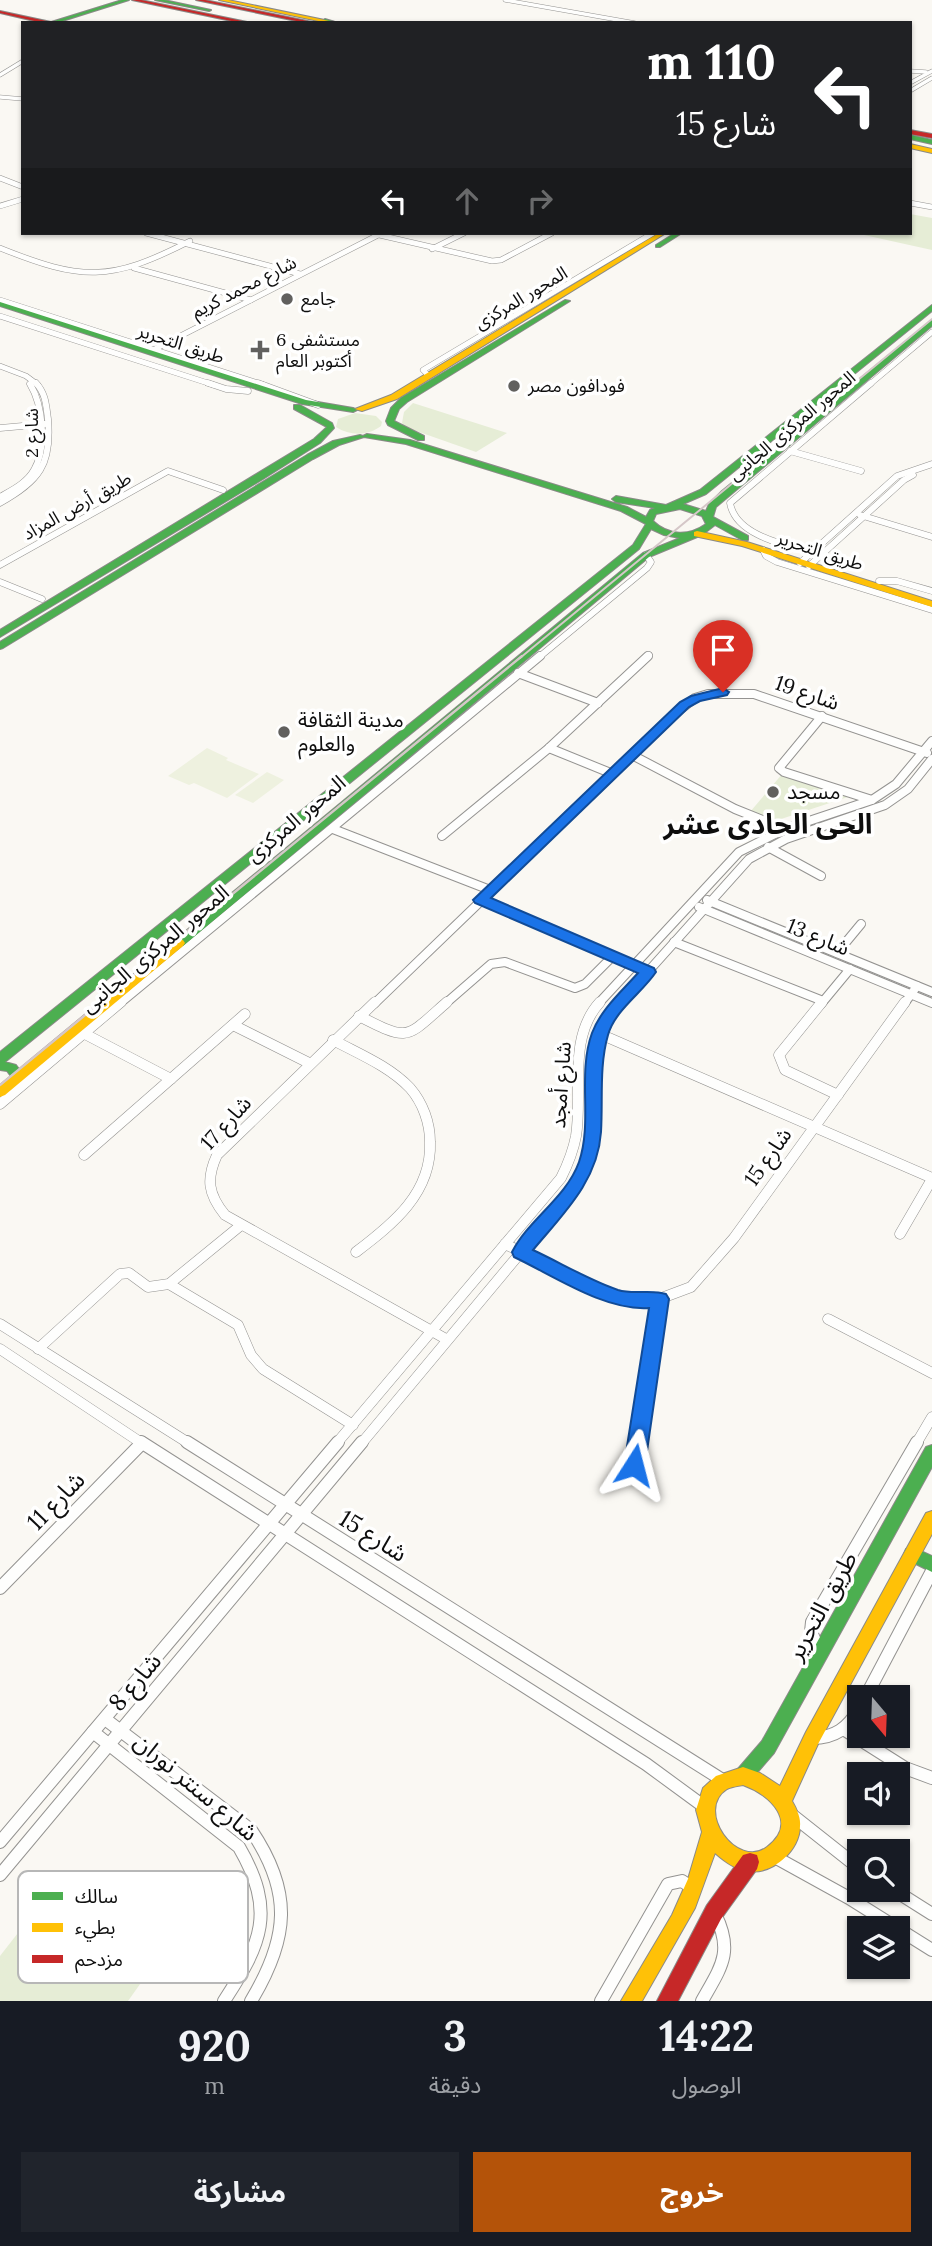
<!DOCTYPE html>
<html lang="ar">
<head>
<meta charset="utf-8">
<style>
	body { margin:0; font-family:Lora,"Noto Sans Arabic",serif; background:#20242c; color:#f1f3f6; direction:rtl; height:100vh; display:flex; flex-direction:column; font-size:26px; white-space:nowrap }
	* { box-sizing:border-box; margin:0 }
	p { font-size:23px; color:#9ea1a6 }
	.icon { flex:none; width:38px; height:38px; fill:none; stroke:currentColor; stroke-width:2; stroke-linecap:round; stroke-linejoin:round }
	.map { position:relative; height:2001px; overflow:hidden; direction:ltr }
	.sheet { display:flex; flex-direction:column; background:#171b24; flex:1 }
	.sheet>* { flex:none }
	.banner { position:absolute; left:21px; top:21px; width:891px; height:214px; border-radius:0px; box-shadow:0 2px 5px #0004; direction:rtl; background:#202124; color:#fff; overflow:hidden }
	.needle { width:46px; rotate:161deg }
	.tools { position:absolute; left:847px; top:1685px; display:grid; gap:14px }
	.tools a { display:grid; place-items:center; width:63px; height:63px; border-radius:0px; background:#171b24; box-shadow:0 2px 5px #0004; font-size:35px }
	.pin { position:absolute; display:grid; place-items:center; width:60px; height:60px; color:#fff; margin:-72px -30px; border-radius:50% 50% 50% 0; rotate:-45deg; box-shadow:0 0 7px #0007 }
	.pin .icon { rotate:45deg }
	.me { position:absolute; width:77px; margin:-38px; rotate:9deg; stroke-linejoin:round; filter:drop-shadow(0 0 5px #0008) }
	.turn { display:flex; align-items:center; gap:24px; height:147px; padding:0 21px; font-size:32px }
	.turn .icon { width:91px; height:91px; stroke-width:2.5 }
	.turn b { display:block; font-size:49px; line-height:60px }
	.lanes { display:flex; align-items:center; height:66px; padding:0 21px; background:#0003; justify-content:center; gap:35px; direction:ltr }
	.lanes .off { opacity:.35 }
	.eta { display:flex; justify-content:space-evenly; align-items:center; height:119px; text-align:center }
	.eta b { font-size:42px; font-weight:700; line-height:49px }
	.action { display:flex; gap:14px; margin-top:auto; padding:14px 21px }
	.action a { flex:1; height:80px; border-radius:0px; background:#b45309; color:#fff; font-size:28px; font-weight:700; line-height:80px; text-align:center }
	.action a+a { background:#20242c; color:#f1f3f6 }
	.map>svg:first-child { display:block }
	.green { fill:#e6edd6 }
	.pitch { fill:#eef1df }
	.lines { fill:none; stroke-linecap:round; stroke-linejoin:round }
	.street-far5-casing { stroke:#949391; stroke-width:4.5 }
	.street-far4-casing { stroke:#949391; stroke-width:6 }
	.street-far3-casing { stroke:#949391; stroke-width:7 }
	.street-far2-casing { stroke:#949391; stroke-width:10 }
	.street-far1-casing { stroke:#949391; stroke-width:11 }
	.street-casing { stroke:#949391; stroke-width:14 }
	.fast-casing { stroke:#8b8a88; stroke-width:2 }
	.slow-casing { stroke:#8b8a88; stroke-width:2 }
	.jam-casing { stroke:#8b8a88; stroke-width:2 }
	.street-far5 { stroke:#fefefd; stroke-width:3.5 }
	.street-far4 { stroke:#fefefd; stroke-width:5 }
	.street-far3 { stroke:#fefefd; stroke-width:6 }
	.street-far2 { stroke:#fefefd; stroke-width:8 }
	.street-far1 { stroke:#fefefd; stroke-width:10 }
	.street { stroke:#fefefd; stroke-width:12 }
	.fast { fill:#4caf50; fill-rule:evenodd }
	.slow { fill:#ffc107; fill-rule:evenodd }
	.jam { fill:#c62828; fill-rule:evenodd }
	.rail-far1 { stroke:#d5c7c8; stroke-width:2 }
	.rail { stroke:#d5c7c8; stroke-width:2.5 }
	.route { fill:#1a73e8; stroke:#114b97; stroke-width:2 }
	.poi-dot { fill:#61605e; stroke:#fff; stroke-width:2.5 }
	.labels { text-anchor:middle; stroke-width:7; stroke-linejoin:round; paint-order:stroke }
	.far-street-label { font-size:18px; fill:#0e0e0e; stroke:#fff }
	.far-poi-label { font-size:18px; fill:#0e0e0e; stroke:#fff; text-anchor:start }
	.street-label { font-size:21px; fill:#0e0e0e; stroke:#fff }
	.poi-label { font-size:21px; fill:#0e0e0e; stroke:#fff; text-anchor:start }
	.near-street-label { font-size:24px; fill:#0e0e0e; stroke:#fff }
	.district-label { font-size:28px; font-weight:bold; fill:#0e0e0e; stroke:#fff }
	.key { fill:#fff; stroke:#b7b7b7; stroke-width:2 }
	.key-label { font-size:19px; fill:#0e0e0e }
</style>
</head>
<body>
<div class="map">
<svg width="932" height="2001" viewBox="0 0 932 2001">
	<rect width="100%" height="100%" fill="#faf8f3"/>
	<g class="green">
		<polygon points="910,214 932,218 932,250 855,233 910,233"/>
		<polygon points="413,403 507,433 476,452 405,427 402,423 404,412"/>
		<path d="M355,413L376,416L382,422L381,426C368,436 350,436 336,427L338,419Z"/>
		<polygon points="783,773 851,796 775,821 750,812"/>
		<polygon points="64,1874 165,1949 128,2001 0,2001 0,1956"/>
	</g>
	<g class="pitch">
		<polygon points="207,748 228,758 226,760 259,774 227,798 194,783 189,785 168,776"/>
		<polygon points="267,772 284,780 253,803 235,795"/>
	</g>
	<g class="lines">
		<defs>
			<g id="street-far5">
				<polyline points="505,0 635,23"/>
				<polyline points="910,71 926,72"/>
				<polyline points="0,75 23,61"/>
				<polyline points="910,83 932,71"/>
				<polyline points="910,91 932,78"/>
				<polyline points="0,97 23,99"/>
			</g>
			<g id="street-far4">
				<polyline points="0,178 23,187"/>
				<polyline points="910,203 932,207"/>
				<polyline points="0,206 23,199"/>
				<polyline points="146,233 300,274"/>
				<polyline points="375,234 492,261 501,260 552,233"/>
				<path d="M0,248C82,281 110,282 190,241"/>
				<polyline points="432,249 464,233"/>
				<polyline points="134,268 251,300"/>
				<polyline points="0,300 264,385"/>
				<polyline points="0,316 214,385"/>
				<polyline points="155,349 382,233"/>
				<polyline points="0,366 26,376 38,385"/>
				<polyline points="428,375 423,370 653,233"/>
				<polyline points="869,385 932,332"/>
			</g>
			<g id="street-far3">
				<polyline points="208,383 226,389 248,391"/>
				<polyline points="258,383 318,405"/>
				<polyline points="0,428 45,424"/>
				<polyline points="790,451 861,471"/>
				<path d="M0,497C12,490 27,483 34,470C47,448 43,405 30,384"/>
				<path d="M0,503C39,481 52,465 48,419C46,405 46,394 36,383"/>
				<polyline points="860,515 932,537"/>
				<polyline points="763,550 766,556 777,562 932,610"/>
				<path d="M821,555C792,546 736,538 730,503L871,383"/>
				<polyline points="800,563 897,476 932,464"/>
				<polyline points="0,565 168,471 223,490"/>
				<polyline points="809,566 904,480 913,475"/>
				<polyline points="879,581 897,581 932,591"/>
				<polyline points="0,582 42,599"/>
				<polyline points="538,658 647,568 651,562 646,555"/>
				<polyline points="646,658 649,655"/>
			</g>
			<g id="street-far2">
				<polyline points="518,673 598,703"/>
				<polyline points="822,716 779,768 784,772 872,800"/>
				<polyline points="549,748 613,774"/>
				<polyline points="632,755 735,809 785,829"/>
				<polyline points="333,829 490,890"/>
				<polyline points="442,836 549,748 648,656"/>
				<polyline points="768,847 821,876"/>
				<polyline points="481,899 648,972"/>
				<polyline points="707,900 932,992"/>
				<polyline points="699,907 932,1003"/>
				<polyline points="674,942 823,1001"/>
				<polyline points="837,953 861,924"/>
				<polyline points="119,1004 540,656"/>
				<polyline points="374,1004 677,712 695,698 708,694 754,694 927,753"/>
				<polyline points="445,1004 491,964 505,962 575,988 585,984 613,956"/>
				<polyline points="598,1004 739,852 785,829 872,800 896,784 932,741"/>
				<polyline points="619,1004 749,859 786,839 885,805 908,789 932,759"/>
				<polyline points="821,1004 850,969"/>
				<polyline points="904,1004 917,986"/>
			</g>
			<g id="street-far1">
				<path d="M375,1002L217,1155C206,1179 208,1194 225,1215L446,1339"/>
				<polyline points="822,1002 779,1055 785,1070 838,1095"/>
				<path d="M359,1016C410,1042 405,1039 447,1002"/>
				<polyline points="233,1025 309,1063"/>
				<polyline points="83,1033 171,1079"/>
				<polyline points="600,1034 932,1178"/>
				<path d="M333,1040C359,1054 389,1066 410,1088C423,1103 430,1123 430,1142C432,1193 393,1224 356,1252"/>
				<polyline points="0,1104 121,1002"/>
				<polyline points="84,1155 245,1014"/>
				<polyline points="900,1234 932,1179"/>
				<polyline points="505,1244 616,1297 638,1301 659,1299 691,1287 734,1238 905,1002"/>
				<polyline points="169,1284 238,1325 251,1355 263,1369 353,1425"/>
				<polyline points="828,1319 932,1373"/>
				<polyline points="0,1324 190,1444"/>
				<polyline points="0,1349 143,1444"/>
				<polyline points="38,1349 120,1274 129,1273 148,1287 169,1284 240,1226"/>
				<path d="M336,1444L561,1178C568,1164 573,1152 576,1136C583,1093 567,1038 600,1002"/>
				<path d="M361,1444L577,1185C608,1125 576,1057 620,1002"/>
				<polyline points="637,1444 659,1299"/>
				<polyline points="916,1444 932,1417"/>
			</g>
			<g id="street">
				<polyline points="141,1442 646,1764 706,1808"/>
				<polyline points="187,1442 724,1781"/>
				<polyline points="634,1466 638,1442"/>
				<polyline points="0,1588 142,1443"/>
				<polyline points="820,1652 811,1632 812,1622 917,1442"/>
				<polyline points="865,1698 932,1571"/>
				<path d="M105,1719L251,1830C293,1892 289,1938 251,2001"/>
				<polyline points="845,1730 905,1768 932,1778"/>
				<path d="M93,1732L239,1847C276,1911 262,1943 224,2001"/>
				<path d="M812,1738C835,1738 848,1728 859,1709"/>
				<polyline points="792,1815 859,1868"/>
				<polyline points="0,1842 338,1442"/>
				<polyline points="773,1856 849,1898 932,1950"/>
				<polyline points="0,1875 362,1442"/>
				<polyline points="894,1890 932,1914"/>
				<polyline points="601,2001 668,1884 682,1881 694,1889"/>
				<path d="M702,2001C721,1967 734,1952 715,1914"/>
			</g>
			<g id="fast">
				<polygon points="122,0 129,0 56,23 48,23"/>
				<polygon points="155,0 164,0 211,10 209,11"/>
				<polygon points="325,19 335,22 335,23 323,21"/>
				<polygon points="910,135 932,140 932,144 910,139"/>
				<polygon points="675,233 682,233 660,247 656,247 656,245"/>
				<polygon points="565,300 570,301 407,402 399,409 394,421 424,436 424,440 418,440 388,425 386,421 391,408 401,398"/>
				<polygon points="0,302 306,400 353,408 357,410 353,412 302,404 0,306"/>
				<path d="M932,305V311L706,494L683,504L706,511L709,504L722,491L932,320V326L716,507L713,517L748,536V540H742L715,525L702,535L649,557L183,946H175L173,943L175,940L643,553L680,538L664,535L651,529L639,549L5,1062L16,1065L24,1076L23,1079H13L7,1071L0,1070V1052L633,545L646,524L621,511L406,444L364,437L339,445L313,459L3,648L0,649V642L307,455L333,441L360,435L363,436L367,434L410,440L627,507L646,517L650,510L655,508L616,502L612,499L616,496L666,505L700,490ZM680,509L702,516L706,524C689,536 669,536 653,521L656,514Z"/>
				<polygon points="294,405 300,405 332,423 334,428 320,443 263,479 0,637 0,630 314,439 327,427 294,409"/>
				<polygon points="932,1445 932,1467 774,1753 749,1782 743,1785 737,1782 734,1776 737,1770 762,1741 926,1447"/>
				<polygon points="912,1547 932,1556 932,1572 906,1559 904,1554 906,1549"/>
			</g>
			<g id="slow">
				<polygon points="219,0 228,0 339,23 328,23"/>
				<polygon points="910,144 932,149 932,153 910,148"/>
				<polygon points="659,233 666,233 397,399 362,411 355,409 391,395"/>
				<polygon points="697,531 747,542 932,601 932,607 742,546 694,536 694,532"/>
				<polygon points="179,939 183,940 185,943 183,946 5,1095 0,1097 0,1085 175,940"/>
				<path d="M932,1511V1534L818,1744L792,1801C796,1808 801,1817 800,1826C800,1850 773,1875 748,1871C736,1870 724,1861 715,1853L695,1908L642,2001H621L672,1915L688,1879L702,1832L696,1810L703,1788L716,1776L743,1767L760,1773L780,1786L806,1732L926,1513ZM743,1785C771,1795 799,1823 767,1847C737,1870 694,1810 727,1789C731,1787 738,1786 743,1785Z"/>
			</g>
			<g id="jam">
				<polygon points="132,0 141,0 252,23 241,23"/>
				<polygon points="196,0 205,0 317,23 306,23"/>
				<polygon points="0,11 51,22 53,23 43,23 0,13"/>
				<polygon points="910,130 932,134 932,138 910,134"/>
				<polygon points="750,1853 757,1855 759,1862 757,1869 721,1919 678,2001 657,2001 707,1905 743,1855"/>
			</g>
		</defs>
		<use href="#street-far5" class="street-far5-casing"/>
		<use href="#street-far4" class="street-far4-casing"/>
		<use href="#street-far3" class="street-far3-casing"/>
		<use href="#street-far2" class="street-far2-casing"/>
		<use href="#street-far1" class="street-far1-casing"/>
		<use href="#street" class="street-casing"/>
		<use href="#fast" class="fast-casing"/>
		<use href="#slow" class="slow-casing"/>
		<use href="#jam" class="jam-casing"/>
		<use href="#street-far5" class="street-far5"/>
		<use href="#street-far4" class="street-far4"/>
		<use href="#street-far3" class="street-far3"/>
		<use href="#street-far2" class="street-far2"/>
		<use href="#street-far1" class="street-far1"/>
		<use href="#street" class="street"/>
		<use href="#fast" class="fast"/>
		<use href="#slow" class="slow"/>
		<use href="#jam" class="jam"/>
		<polyline class="rail-far1" points="520,658 932,319"/>
		<polyline class="rail" points="0,1085 522,656"/>
	</g>
	<path class="route" d="M723,688L729,692L727,695L700,701L689,707L491,898L654,968L656,972C642,993 615,1010 608,1035C599,1066 603,1100 601,1132C598,1181 563,1214 533,1250C561,1263 589,1280 618,1290C634,1295 651,1289 666,1294L669,1299L645,1465L642,1472L634,1474L627,1472L624,1465L649,1308C605,1311 554,1276 514,1257L512,1252C529,1219 566,1198 579,1162C593,1121 577,1074 592,1033C601,1009 622,991 638,973L475,903L473,900L680,702L691,696Z"/>
	<g class="poi-dot">
		<circle cx="287" cy="299" r="7"/>
		<path d="M256.5 339.5h7v7h7v7h-7v7h-7v-7h-7v-7h7z"/>
		<circle cx="514" cy="386" r="7"/>
		<circle cx="284" cy="732" r="7"/>
		<circle cx="773" cy="792" r="7"/>
	</g>
	<g class="labels">
		<g class="far-street-label">
			<text transform="translate(244 287) rotate(-27)" y="6">شارع محمد كريم</text>
			<text transform="translate(521 298) rotate(-31)" y="6">المحور المركزى</text>
			<text transform="translate(181 344) rotate(18)" y="6">طريق التحرير</text>
			<text transform="translate(792 426) rotate(-40)" y="6">المحور المركزى الجانبى</text>
			<text transform="translate(32 433) rotate(-90)" y="6">شارع 2</text>
			<text transform="translate(77 506) rotate(-29)" y="6">طريق أرض المزاد</text>
			<text transform="translate(820 551) rotate(18)" y="6">طريق التحرير</text>
		</g>
		<g class="far-poi-label">
			<text x="301" y="305">جامع</text>
			<text x="276" y="346">مستشفى 6<tspan x="276" dy="21">أكتوبر العام</tspan></text>
			<text x="528" y="392">فودافون مصر</text>
		</g>
		<g class="street-label">
			<text transform="translate(807 693) rotate(19)" y="7">شارع 19</text>
			<text transform="translate(296 819) rotate(-40)" y="7">المحور المركزى</text>
			<text transform="translate(818 937) rotate(22)" y="7">شارع 13</text>
			<text transform="translate(155 949) rotate(-40)" y="7">المحور المركزى الجانبى</text>
			<text transform="translate(561 1085) rotate(-86)" y="7">شارع أمجد</text>
			<text transform="translate(226 1123) rotate(-48)" y="7">شارع 17</text>
			<text transform="translate(768 1157) rotate(-55)" y="7">شارع 15</text>
		</g>
		<g class="poi-label">
			<text x="298" y="727">مدينة الثقافة<tspan x="298" dy="24">والعلوم</tspan></text>
			<text x="787" y="799">مسجد</text>
		</g>
		<g class="near-street-label">
			<text transform="translate(56 1501) rotate(-46)" y="8">شارع 11</text>
			<text transform="translate(373 1536) rotate(32)" y="8">شارع 15</text>
			<text transform="translate(822 1606) rotate(-61)" y="8">طريق التحرير</text>
			<text transform="translate(135 1682) rotate(-50)" y="8">شارع 8</text>
			<text transform="translate(196 1787) rotate(40)" y="8">شارع سنتر نوران</text>
		</g>
		<g class="district-label">
			<text x="768" y="834">الحى الحادى عشر</text>
		</g>
	</g>
	<rect x="18" y="1871" width="230" height="112" rx="10" class="key"/>
	<rect x="32" y="1892" width="31" height="8" fill="#4caf50"/>
	<rect x="32" y="1923" width="31" height="9" fill="#ffc107"/>
	<rect x="32" y="1955" width="31" height="8" fill="#c62828"/>
	<g class="key-label">
		<text x="75" y="1903">سالك</text>
		<text x="75" y="1934">بطيء</text>
		<text x="75" y="1966">مزدحم</text>
	</g>
</svg>
<div class="tools">
<a><svg class="needle" viewBox="-14 -14 28 28"><path d="M0-13l5 13h-10z" fill="#e53935"/><path d="M0 13l5-13h-10z" fill="#9ea1a6"/></svg></a>
<a><svg class="icon" aria-label="sound" viewBox="0 0 24 24"><path d="M4 9h4l5-4v14l-5-4H4zM17 9q2 3 0 6"/></svg></a>
<a><svg class="icon" aria-label="search" viewBox="0 0 24 24"><circle cx="10" cy="10" r="6"/><path d="M15 15l6 6"/></svg></a>
<a><svg class="icon" aria-label="layers" viewBox="0 0 24 24"><path d="M12 4l9 5-9 5-9-5zM3 14l9 5 9-5"/></svg></a>
</div>
<div class="pin" style="left:723px;top:692px;background:#d93025"><svg class="icon" aria-label="arrive" viewBox="0 0 24 24"><path d="M6 21V4h12l-3 4 3 4H6"/></svg></div>
<svg class="me" style="left:634px;top:1465px" viewBox="-20 -20 40 40"><path d="M0-17L14 15 0 8-14 15z" fill="#1a73e8" stroke="#fff" stroke-width="4"/></svg>
<div class="banner">
<div class="turn"><svg class="icon" aria-label="left" viewBox="0 0 24 24"><path d="M17 20v-9H6M10 6l-5 5 5 5"/></svg><div><b>110 m</b>شارع 15</div></div>
<div class="lanes"><svg class="icon" aria-label="left" viewBox="0 0 24 24"><path d="M17 20v-9H6M10 6l-5 5 5 5"/></svg><svg class="icon off" aria-label="ahead" viewBox="0 0 24 24"><path d="M12 20V5M6 11l6-6 6 6"/></svg><svg class="icon off" aria-label="right" viewBox="0 0 24 24"><path d="M7 20v-9h11M14 6l5 5-5 5"/></svg></div>
</div>
</div>
<section class="sheet">
<div class="eta">
<div><b>14:22</b><p>الوصول</p></div>
<div><b>3</b><p>دقيقة</p></div>
<div><b>920</b><p>m</p></div>
</div>
<div class="action"><a>خروج</a><a>مشاركة</a></div>
</section>
</body>
</html>
